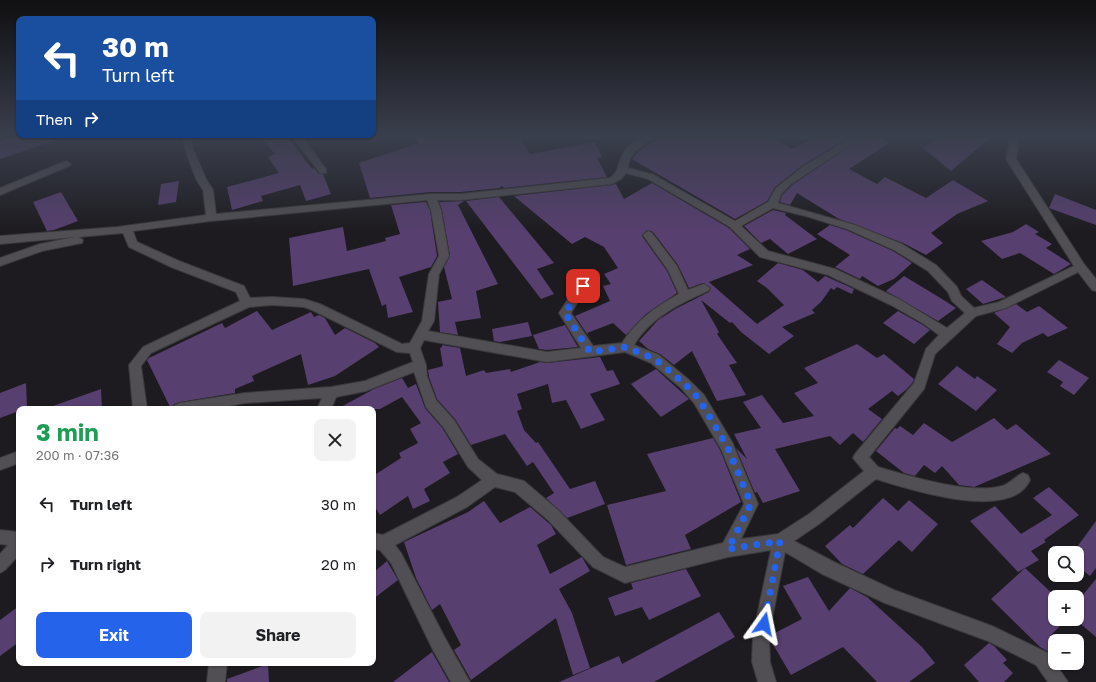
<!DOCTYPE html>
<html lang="en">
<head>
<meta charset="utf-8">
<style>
	body { margin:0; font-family:"Golos Text",sans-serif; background:#f2f2f2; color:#202124; height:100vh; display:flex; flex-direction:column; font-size:15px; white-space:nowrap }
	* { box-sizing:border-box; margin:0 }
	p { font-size:13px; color:#757577 }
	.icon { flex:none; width:22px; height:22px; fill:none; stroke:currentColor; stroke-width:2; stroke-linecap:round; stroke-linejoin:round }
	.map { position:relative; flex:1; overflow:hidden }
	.drawer { position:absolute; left:16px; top:406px; width:360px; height:260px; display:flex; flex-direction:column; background:#fff; border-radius:8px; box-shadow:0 1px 3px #0004 }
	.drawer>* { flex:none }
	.banner { position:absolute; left:16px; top:16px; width:360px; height:122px; border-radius:8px; box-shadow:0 1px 3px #0004; background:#1a4fa0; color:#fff; overflow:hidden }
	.fabs { position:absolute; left:1048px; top:546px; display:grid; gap:8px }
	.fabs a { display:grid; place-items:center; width:36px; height:36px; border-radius:8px; background:#fff; box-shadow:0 1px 3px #0004; font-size:20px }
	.pin { position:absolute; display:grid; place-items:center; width:34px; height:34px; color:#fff; margin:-17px; border-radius:8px; box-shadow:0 2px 6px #0006 }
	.me { position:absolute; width:44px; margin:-22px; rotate:12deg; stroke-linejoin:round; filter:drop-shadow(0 0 3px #0008) }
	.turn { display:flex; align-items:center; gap:14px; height:84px; padding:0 20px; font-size:18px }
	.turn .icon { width:52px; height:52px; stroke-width:2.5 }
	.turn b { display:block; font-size:28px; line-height:34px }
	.then { display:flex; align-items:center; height:38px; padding:0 20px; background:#0003; gap:8px; font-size:15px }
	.round { display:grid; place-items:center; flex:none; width:42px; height:42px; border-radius:8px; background:#f2f2f2 }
	.overview { display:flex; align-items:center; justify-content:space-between; height:68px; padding:0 20px }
	h1 { font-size:24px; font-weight:700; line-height:30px; color:#1e9e55 }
	.action { display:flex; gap:8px; margin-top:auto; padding:8px 20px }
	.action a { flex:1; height:46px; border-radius:8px; background:#2563eb; color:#fff; font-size:16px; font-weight:700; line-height:46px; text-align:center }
	.action a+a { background:#f2f2f2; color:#202124 }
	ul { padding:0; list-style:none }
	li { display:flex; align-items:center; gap:12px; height:60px; padding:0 20px }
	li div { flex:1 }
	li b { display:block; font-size:15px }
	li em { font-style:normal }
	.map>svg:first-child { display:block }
	.building { fill:#573f6f }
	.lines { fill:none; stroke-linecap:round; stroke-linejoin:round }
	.minor-casing { stroke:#3a393b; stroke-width:2 }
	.minor { fill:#514f53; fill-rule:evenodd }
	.route { stroke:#2563eb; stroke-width:7; stroke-dasharray:0 12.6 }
</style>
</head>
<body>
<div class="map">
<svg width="1096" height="682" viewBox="0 0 1096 682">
	<rect width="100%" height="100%" fill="#1d1b1f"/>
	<g class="building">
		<polygon points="14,136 58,136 59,139 0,159 0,141"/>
		<polygon points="260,136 287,136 312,169 314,168 319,174 323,174 331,194 306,201 300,185 261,196 263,201 232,210 227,187 279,173 268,157 275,154"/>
		<polygon points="413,136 519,136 530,154 595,142 602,157 597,158 607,177 504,188 502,186 499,188 461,192 431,192 370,198 359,163 419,143"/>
		<polygon points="664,136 770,136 792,149 808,141 810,136 850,136 803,165 775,187 767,201 735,219 632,159 642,148"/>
		<polygon points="865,136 877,136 889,143 849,169 877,184 885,177 926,198 953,180 988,201 957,214 931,233 943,243 926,255 903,243 839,219 797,193 790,205 780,202 782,195 792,185"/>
		<polygon points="940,136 947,136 955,140 960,136 992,136 951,171 923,148"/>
		<polygon points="179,181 176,202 158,205 161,184"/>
		<polygon points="652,183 729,228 750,249 737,255 753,265 709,282 757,324 784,305 767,288 757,281 778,263 803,270 818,282 825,276 854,289 852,294 837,287 834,290 831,288 821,302 812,310 815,313 782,327 794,336 769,354 741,332 732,322 730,323 701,300 719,332 717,334 737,363 729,365 746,395 717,401 692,351 674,365 660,354 648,349 639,341 658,320 677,308 709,292 711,288 703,283 689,288 678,265 653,232 647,230 642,236 667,271 677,293 646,314 626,335 613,323 587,333 591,340 575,316 610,301 603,286 611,284 604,274 618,268 604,247 585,237 572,244 514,196 612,185 616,184 624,199"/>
		<polygon points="61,192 78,221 54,230 47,231 33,202"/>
		<polygon points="1055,194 1096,210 1096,225 1049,208"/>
		<polygon points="499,197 554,263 537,269 554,294 541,299 466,201"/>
		<polygon points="464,201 458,205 498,284 476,291 481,318 455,322 458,335 440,332 438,302 452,299 444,267 450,256 442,210 439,202"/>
		<polygon points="426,202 430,210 437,256 431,267 399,277 413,312 388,318 386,304 382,306 369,269 293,286 289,238 343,227 347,251 386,241 385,238 400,234 391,205"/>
		<polygon points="773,210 786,213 785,215 817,239 788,254 770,239 761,243 744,226"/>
		<polygon points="1026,224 1039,232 1035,234 1052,244 1046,248 1071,264 1054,274 1020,253 1002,259 981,241 1013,232"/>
		<polygon points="830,225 846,230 893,251 912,263 894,279 878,286 862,276 860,279 835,267 850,255 817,234"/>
		<polygon points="904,276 942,299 956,308 938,321 886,291"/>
		<polygon points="982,280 1006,297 983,304 966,289"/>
		<polygon points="1016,304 1027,312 1039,306 1068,328 1048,337 1043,333 1022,343 1012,353 997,344 1010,327 994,313"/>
		<polygon points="257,311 272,330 311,312 314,317 319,315 325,318 335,335 345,328 375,343 379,347 335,376 308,385 301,354 252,376 254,381 235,389 235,393 180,402 174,404 171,409 147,360 149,358 222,323 225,328"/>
		<polygon points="898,311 923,325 930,330 914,344 883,323"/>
		<polygon points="528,322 532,336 500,342 494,341 492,329"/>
		<polygon points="565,325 578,347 547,350 539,349 533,335"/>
		<polygon points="857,344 877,358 884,354 914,379 913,382 906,390 898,396 892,391 868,409 882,419 863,442 853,433 840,445 830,436 775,449 800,491 763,503 757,492 755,493 736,448 747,459 734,434 761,428 743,402 762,395 783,423 814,416 794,393 818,383 804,368"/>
		<polygon points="442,345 460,348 466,376 484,370 486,373 510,369 511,372 540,362 547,363 600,357 607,371 613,370 620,384 590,394 605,420 581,429 566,400 552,403 548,384 517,394 522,409 517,411 524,430 536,443 538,442 570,489 595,481 605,504 567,518 546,498 554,493 533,462 527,466 505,434 471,445 455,419 437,399 429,377 428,370 443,366 440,348 442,347"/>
		<polygon points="1059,360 1089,378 1074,395 1060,386 1063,382 1047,372"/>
		<polygon points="957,366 975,379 977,376 997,390 976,411 938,384"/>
		<polygon points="656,369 689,399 661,417 631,384"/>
		<polygon points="402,378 408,388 416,384 425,408 443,429 458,454 443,462 450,473 424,489 430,501 413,509 408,496 380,515 373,504 373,476 401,458 399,453 418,443 410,429 421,423 402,397 380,409 337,409 374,389"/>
		<polygon points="26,383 27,408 19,409 19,411 0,418 0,393"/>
		<polygon points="101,389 102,409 50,409 50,407"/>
		<polygon points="994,418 1007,430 1016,424 1051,454 974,487 959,485 942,466 935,473 924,465 915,476 904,473 876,451 895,428 897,429 900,426 913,435 924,423 952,442"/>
		<polygon points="713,438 720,450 741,502 685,535 691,549 626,565 607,505 666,491 647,454"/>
		<polygon points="1049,487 1079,515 1044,540 1046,542 1031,551 1039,560 1018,572 970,521 995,506 1021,534 1052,515 1033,498"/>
		<polygon points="883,498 898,511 909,500 938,524 912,552 899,540 863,574 842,564 825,546 850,525 853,528"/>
		<polygon points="484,501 500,523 530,507 551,525 556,534 537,545 550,574 582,557 590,571 559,589 572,613 590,668 573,675 556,618 471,680 454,650 461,645 440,604 432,610 416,578 404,542 468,512"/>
		<polygon points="1096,521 1096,568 1090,576 1077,566 1077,547"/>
		<polygon points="387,561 398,580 373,599 373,573"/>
		<polygon points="1025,568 1056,597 1055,619 1067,619 1050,636 1055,640 1055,661 1049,652 1040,647 991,599"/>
		<polygon points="686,569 701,596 649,620 642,607 615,616 608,598 633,589 631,583"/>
		<polygon points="808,577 829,611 850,588 867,597 922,647 935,663 909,682 877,682 843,647 791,675 771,641 771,635 802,619 783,586"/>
		<polygon points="1096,579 1096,637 1075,619 1077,619 1077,602"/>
		<polygon points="19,606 19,642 0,656 0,620"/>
		<polygon points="719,612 735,637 654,682 559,682 619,656 622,664"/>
		<polygon points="989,643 994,646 1007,660 1003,663 1013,673 1004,682 979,682 964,665"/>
		<polygon points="432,652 449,682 393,682"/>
		<polygon points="268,664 269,682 227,682 227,679"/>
	</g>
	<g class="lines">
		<defs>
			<g id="minor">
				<path d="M183,136H191L193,149L206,179L213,190L216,214L431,194H461L610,178C618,172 617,168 620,160C626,144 639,136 655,136C643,147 630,149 628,168L654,175L735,221L768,202L776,188L804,166L854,136H864L791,184L781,194L778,203L855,225L902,244L936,265L957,287L961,296L974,308L999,302L1074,266L1006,159L1010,143L1003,136H1013L1019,142L1016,159L1084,264L1096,279V291L1092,290L1078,272L1006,308L976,316L935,354L924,389L869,457L878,467C910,476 970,495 1002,486C1010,484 1015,476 1023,473L1028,475L1030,480C1011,523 909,489 876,479L819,524L794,541L834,562L894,590L992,626L1048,653L1068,682H1048L1036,665L988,641L885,603L822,574L785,552L769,635L770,662L776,682H758L752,662L753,635L771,550L728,557L625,583L593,567L548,520L515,492L495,487L467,507L395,545L401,553L445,638L470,682H451L433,650L391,563L380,550L373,549V533L383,535L457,497L482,480L468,467L444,428L426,407L414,372L366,391L336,397L331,409H317L322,398L245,403L213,409H173L175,405L180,403L245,393L331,387L365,381L413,362L410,353L397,352L312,310L304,307L272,305L249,307L151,353L141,366L147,409H133L129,365L143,347L240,301L236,292L171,267L129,247L123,233L79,237L83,240L82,243L42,251L0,266V258L40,244L75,237L0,244V236L117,227L206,215L203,190L196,179L185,149ZM626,173L648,179L730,227L760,257L828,275L891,305L924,324L939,335L926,349L914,383L855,454L853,458L864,471L809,514L778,534L741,539L758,504L732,442L704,395L689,380L659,355L634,345C650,318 680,303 708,291L710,288L704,284L688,290L677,266L652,233L648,231L643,235L668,270L679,294C656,306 636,321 622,343L593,346L571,313L594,276L589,272L585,273L559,313L581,348L547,352L428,331L434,321L439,274L449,256L441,210L437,200H461L612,184L621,179ZM427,200L431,210L439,256L429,274L422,321L410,343L402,344L320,304L304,299L272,297L250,298L244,286L179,261L137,242L133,231L211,221ZM773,208L809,217L847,229L894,250L928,271L948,292L952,301L965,313L947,328L899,299L835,269L768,251L741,226ZM424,340L547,362L625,352L651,363L681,388L694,403L721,449L744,504L723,543L625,567L603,557L558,510L524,481L497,474L478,459L454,420L436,400L427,376L426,365L420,348Z"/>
				<polygon points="292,136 301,136 326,169 326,173 320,173"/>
				<polygon points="66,161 71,164 69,166 0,195 0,188"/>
				<polygon points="19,451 19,463 0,470 0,458"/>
				<polygon points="0,530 19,532 19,555 5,570 0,573 0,554 8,545 0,544"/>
				<polygon points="209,663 227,663 225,682 207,682"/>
			</g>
		</defs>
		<use href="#minor" class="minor-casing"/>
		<use href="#minor" class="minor"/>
	</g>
	<linearGradient id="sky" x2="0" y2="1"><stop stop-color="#100f11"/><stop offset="0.59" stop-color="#3a3f4d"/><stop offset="1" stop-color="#3a3f4d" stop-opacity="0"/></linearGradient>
	<rect width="1096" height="232" fill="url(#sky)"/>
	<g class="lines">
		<polyline class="route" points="583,286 565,313 590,352 626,347 655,359 685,384 699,399 727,446 751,504 728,549 780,541 764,624"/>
	</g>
</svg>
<div class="fabs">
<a><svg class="icon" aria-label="search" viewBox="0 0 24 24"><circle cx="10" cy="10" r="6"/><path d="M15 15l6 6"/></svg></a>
<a>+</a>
<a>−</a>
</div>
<div class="pin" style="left:583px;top:286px;background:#d93025"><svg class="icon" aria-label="arrive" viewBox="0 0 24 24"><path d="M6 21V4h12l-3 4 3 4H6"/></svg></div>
<svg class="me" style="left:764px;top:624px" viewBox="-20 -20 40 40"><path d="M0-17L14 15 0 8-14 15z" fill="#2563eb" stroke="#fff" stroke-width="4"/></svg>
<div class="banner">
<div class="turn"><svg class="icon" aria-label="left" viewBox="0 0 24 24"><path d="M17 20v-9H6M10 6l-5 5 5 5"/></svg><div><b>30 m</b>Turn left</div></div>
<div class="then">Then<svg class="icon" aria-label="right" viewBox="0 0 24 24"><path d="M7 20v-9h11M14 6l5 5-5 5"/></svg></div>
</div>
<section class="drawer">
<div class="overview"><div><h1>3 min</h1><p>200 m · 07:36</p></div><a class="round"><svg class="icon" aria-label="close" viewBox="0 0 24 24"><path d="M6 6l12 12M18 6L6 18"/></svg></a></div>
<ul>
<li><svg class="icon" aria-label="left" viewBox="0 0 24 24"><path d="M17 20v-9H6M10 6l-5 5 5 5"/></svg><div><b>Turn left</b></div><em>30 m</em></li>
<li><svg class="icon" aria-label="right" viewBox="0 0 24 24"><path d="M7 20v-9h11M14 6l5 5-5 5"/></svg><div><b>Turn right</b></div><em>20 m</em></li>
</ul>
<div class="action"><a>Exit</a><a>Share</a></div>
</section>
</div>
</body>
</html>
